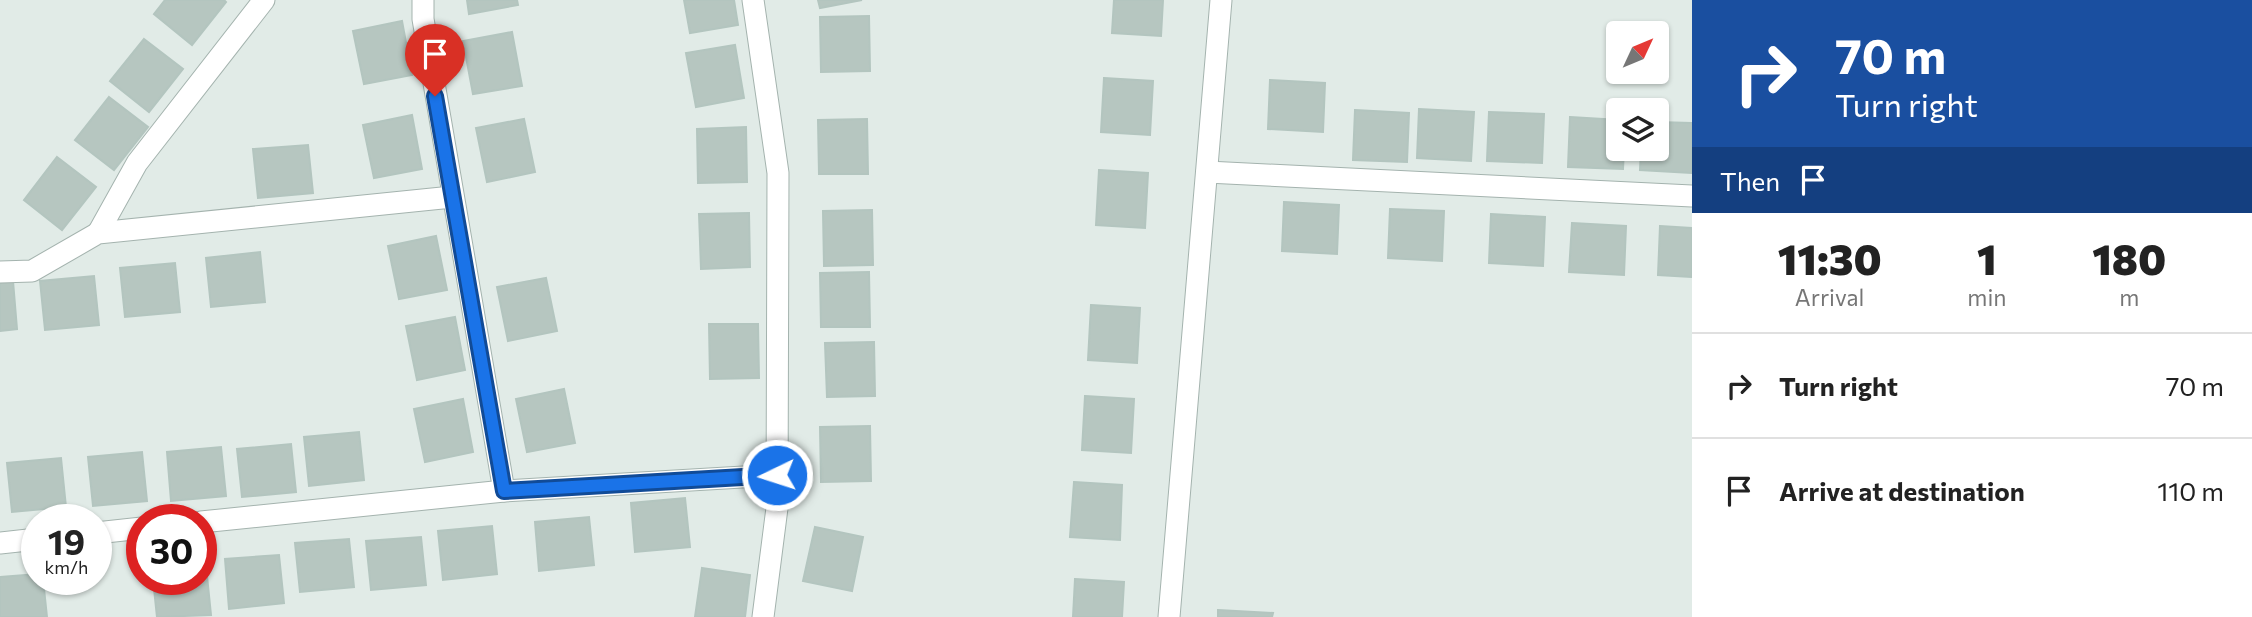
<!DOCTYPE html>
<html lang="en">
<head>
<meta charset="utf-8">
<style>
	body { margin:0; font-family:Commissioner,sans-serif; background:#f2f2f2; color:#222; height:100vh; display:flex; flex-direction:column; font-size:26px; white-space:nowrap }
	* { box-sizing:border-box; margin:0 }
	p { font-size:23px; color:#767676 }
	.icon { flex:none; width:38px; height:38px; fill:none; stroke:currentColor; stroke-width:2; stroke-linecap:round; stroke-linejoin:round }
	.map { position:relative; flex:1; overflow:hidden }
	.drawer { display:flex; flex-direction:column; background:#fff; width:560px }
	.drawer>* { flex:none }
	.top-card { background:#1a4fa0; color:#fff; overflow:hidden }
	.needle { width:46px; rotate:46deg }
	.tools { position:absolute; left:1606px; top:21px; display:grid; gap:14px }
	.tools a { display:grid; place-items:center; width:63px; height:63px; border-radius:7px; background:#fff; box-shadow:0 2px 5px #0004; font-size:35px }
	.speed { position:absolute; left:21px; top:504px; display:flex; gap:14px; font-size:35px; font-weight:700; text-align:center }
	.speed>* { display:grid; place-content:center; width:91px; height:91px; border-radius:50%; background:#fff; box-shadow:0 2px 5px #0004; line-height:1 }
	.speed small { font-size:18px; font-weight:400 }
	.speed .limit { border:10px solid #d22; background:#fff; color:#111 }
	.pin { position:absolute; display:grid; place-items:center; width:60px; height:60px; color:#fff; margin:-72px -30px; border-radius:50% 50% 50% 0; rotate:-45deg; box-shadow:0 0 7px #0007 }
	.pin .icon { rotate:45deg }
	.me { position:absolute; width:77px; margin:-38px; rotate:266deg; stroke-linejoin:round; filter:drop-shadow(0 0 5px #0008) }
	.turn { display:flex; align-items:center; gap:24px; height:147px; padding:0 28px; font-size:32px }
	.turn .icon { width:91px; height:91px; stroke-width:2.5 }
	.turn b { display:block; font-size:49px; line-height:60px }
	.then { display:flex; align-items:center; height:66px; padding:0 28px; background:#0003; gap:14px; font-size:26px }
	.eta { display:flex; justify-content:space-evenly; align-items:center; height:119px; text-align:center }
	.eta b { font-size:42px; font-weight:800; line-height:49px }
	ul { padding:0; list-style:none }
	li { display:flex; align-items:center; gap:21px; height:105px; padding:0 28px; border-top:2px solid #e0e0e0 }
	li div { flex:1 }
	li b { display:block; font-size:26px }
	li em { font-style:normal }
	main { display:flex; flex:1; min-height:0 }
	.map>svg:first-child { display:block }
	.building { fill:#b6c6c0; stroke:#b3c5bf; stroke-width:2 }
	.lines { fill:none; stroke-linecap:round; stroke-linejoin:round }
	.minor-casing { stroke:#a4b3ae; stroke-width:23 }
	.minor { stroke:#fff; stroke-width:21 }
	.route-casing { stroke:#114b97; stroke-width:18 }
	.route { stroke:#1a73e8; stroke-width:12 }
</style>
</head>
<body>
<main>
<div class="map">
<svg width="1692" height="617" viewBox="0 0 1692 617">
	<rect width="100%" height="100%" fill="#e1ebe7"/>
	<g class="building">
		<polygon points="165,0 224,0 226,2 192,45 154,14"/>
		<polygon points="467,0 517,0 518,5 469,14"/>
		<polygon points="684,0 734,0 738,25 690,33"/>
		<polygon points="818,0 862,0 820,8"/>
		<polygon points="1114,0 1163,0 1161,36 1112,33"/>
		<polygon points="869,16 870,71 821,72 820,17"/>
		<polygon points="402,21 412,75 364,84 353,31"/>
		<polygon points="512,32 522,86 473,94 463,41"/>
		<polygon points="144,39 183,69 149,112 110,81"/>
		<polygon points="735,45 744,98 696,107 686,53"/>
		<polygon points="1104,78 1153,81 1150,135 1101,132"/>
		<polygon points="1270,80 1325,83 1323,132 1268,129"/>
		<polygon points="109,97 148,127 114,170 75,140"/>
		<polygon points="1419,109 1474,112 1471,161 1417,158"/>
		<polygon points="1355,110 1409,113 1407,162 1353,160"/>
		<polygon points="1489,112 1544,114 1542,163 1487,161"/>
		<polygon points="412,115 422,169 374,178 363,125"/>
		<polygon points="1570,117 1619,120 1619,149 1624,149 1623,169 1568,167"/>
		<polygon points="524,119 535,172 487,182 476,128"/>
		<polygon points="867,119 868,174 819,174 818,120"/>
		<polygon points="1657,122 1692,123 1692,173 1640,170 1641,149 1657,149"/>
		<polygon points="746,127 747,182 698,183 697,129"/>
		<polygon points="308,145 313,193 258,198 253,149"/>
		<polygon points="57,157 96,187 62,230 24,200"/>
		<polygon points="1099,170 1148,173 1145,228 1096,225"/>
		<polygon points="1284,202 1339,205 1337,254 1282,251"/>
		<polygon points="1390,209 1444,211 1442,261 1388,258"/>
		<polygon points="872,210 873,265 824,266 823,211"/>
		<polygon points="749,213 750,267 701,269 699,214"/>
		<polygon points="1491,214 1545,217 1543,266 1489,263"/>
		<polygon points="1572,223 1626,226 1624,275 1569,272"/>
		<polygon points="1660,226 1692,228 1692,277 1658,275"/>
		<polygon points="436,236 447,290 399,299 388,246"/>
		<polygon points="260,252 265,302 211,307 206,258"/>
		<polygon points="175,263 180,312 125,317 120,268"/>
		<polygon points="869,272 870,327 821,327 820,273"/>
		<polygon points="94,276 99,325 45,330 40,281"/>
		<polygon points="546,278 557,331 508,341 497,287"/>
		<polygon points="13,281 17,329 0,331 0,282"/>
		<polygon points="1091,305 1140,308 1137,363 1088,360"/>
		<polygon points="455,317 465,370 417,380 406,326"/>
		<polygon points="709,324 758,324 759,378 710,379"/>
		<polygon points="874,342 875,396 827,397 825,343"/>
		<polygon points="564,389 575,443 527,452 516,399"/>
		<polygon points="1085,396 1134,399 1131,453 1082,450"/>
		<polygon points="463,399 473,452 425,462 414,409"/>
		<polygon points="870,426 871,481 821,482 820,427"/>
		<polygon points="359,432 364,480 309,486 304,437"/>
		<polygon points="291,444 296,492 242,497 237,449"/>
		<polygon points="221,447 226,496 171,501 167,452"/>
		<polygon points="142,452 147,501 93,506 88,457"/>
		<polygon points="61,458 66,507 12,512 7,463"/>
		<polygon points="1074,482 1122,485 1120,540 1070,537"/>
		<polygon points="685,498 690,547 635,552 631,503"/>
		<polygon points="589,517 594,565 539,571 535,522"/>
		<polygon points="492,526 497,574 443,580 438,531"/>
		<polygon points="815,527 863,537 852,591 803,581"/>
		<polygon points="421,537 426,585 371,590 366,541"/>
		<polygon points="349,539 354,587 300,592 295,543"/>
		<polygon points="279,555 284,603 229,609 225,559"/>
		<polygon points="206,566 211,615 157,617 153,579 201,579 201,567"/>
		<polygon points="702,568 750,575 745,617 695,617"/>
		<polygon points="37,574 37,579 43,579 47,617 0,617 0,577"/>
		<polygon points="1075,579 1124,582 1122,617 1073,617"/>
		<polygon points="1218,610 1273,613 1272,617 1218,617"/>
	</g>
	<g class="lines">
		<defs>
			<g id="minor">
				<polyline points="423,0 423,19 504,491"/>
				<polyline points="753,0 778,173 777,508 763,617"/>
				<polyline points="1207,172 1692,196"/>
				<polyline points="98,233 137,163 264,0"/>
				<polyline points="0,272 32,271 98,233 452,197"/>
				<polyline points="201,522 504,491 777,475"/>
				<polyline points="96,533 142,528"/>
				<polyline points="0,543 37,539"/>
				<polyline points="1169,617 1221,0"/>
			</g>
		</defs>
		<use href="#minor" class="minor-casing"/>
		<use href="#minor" class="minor"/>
	</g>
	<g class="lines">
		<defs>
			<polyline id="route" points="435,96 504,491 777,475"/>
		</defs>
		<use href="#route" class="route-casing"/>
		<use href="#route" class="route"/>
	</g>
</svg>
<div class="tools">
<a><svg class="needle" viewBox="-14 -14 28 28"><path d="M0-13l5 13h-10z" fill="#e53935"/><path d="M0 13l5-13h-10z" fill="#767676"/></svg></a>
<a><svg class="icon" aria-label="layers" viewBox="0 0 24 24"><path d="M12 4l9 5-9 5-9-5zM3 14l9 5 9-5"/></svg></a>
</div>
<div class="speed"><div>19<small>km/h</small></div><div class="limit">30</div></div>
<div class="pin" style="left:435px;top:96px;background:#d93025"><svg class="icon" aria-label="arrive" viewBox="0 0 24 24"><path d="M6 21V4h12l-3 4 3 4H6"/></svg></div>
<svg class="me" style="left:777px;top:475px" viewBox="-20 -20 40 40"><circle r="17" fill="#1a73e8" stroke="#fff" stroke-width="3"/><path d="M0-11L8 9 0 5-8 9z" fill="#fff"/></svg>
</div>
<section class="drawer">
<div class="top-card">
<div class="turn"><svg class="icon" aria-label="right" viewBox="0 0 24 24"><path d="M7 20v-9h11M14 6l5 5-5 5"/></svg><div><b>70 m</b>Turn right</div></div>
<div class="then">Then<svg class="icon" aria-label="arrive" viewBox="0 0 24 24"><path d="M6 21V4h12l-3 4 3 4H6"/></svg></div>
</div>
<div class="eta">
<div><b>11:30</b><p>Arrival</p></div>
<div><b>1</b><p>min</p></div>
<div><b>180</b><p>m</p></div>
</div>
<ul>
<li><svg class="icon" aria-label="right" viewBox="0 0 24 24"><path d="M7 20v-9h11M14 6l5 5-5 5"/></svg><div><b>Turn right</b></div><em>70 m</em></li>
<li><svg class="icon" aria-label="arrive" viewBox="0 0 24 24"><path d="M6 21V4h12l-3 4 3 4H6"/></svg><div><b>Arrive at destination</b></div><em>110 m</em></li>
</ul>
</section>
</main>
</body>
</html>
